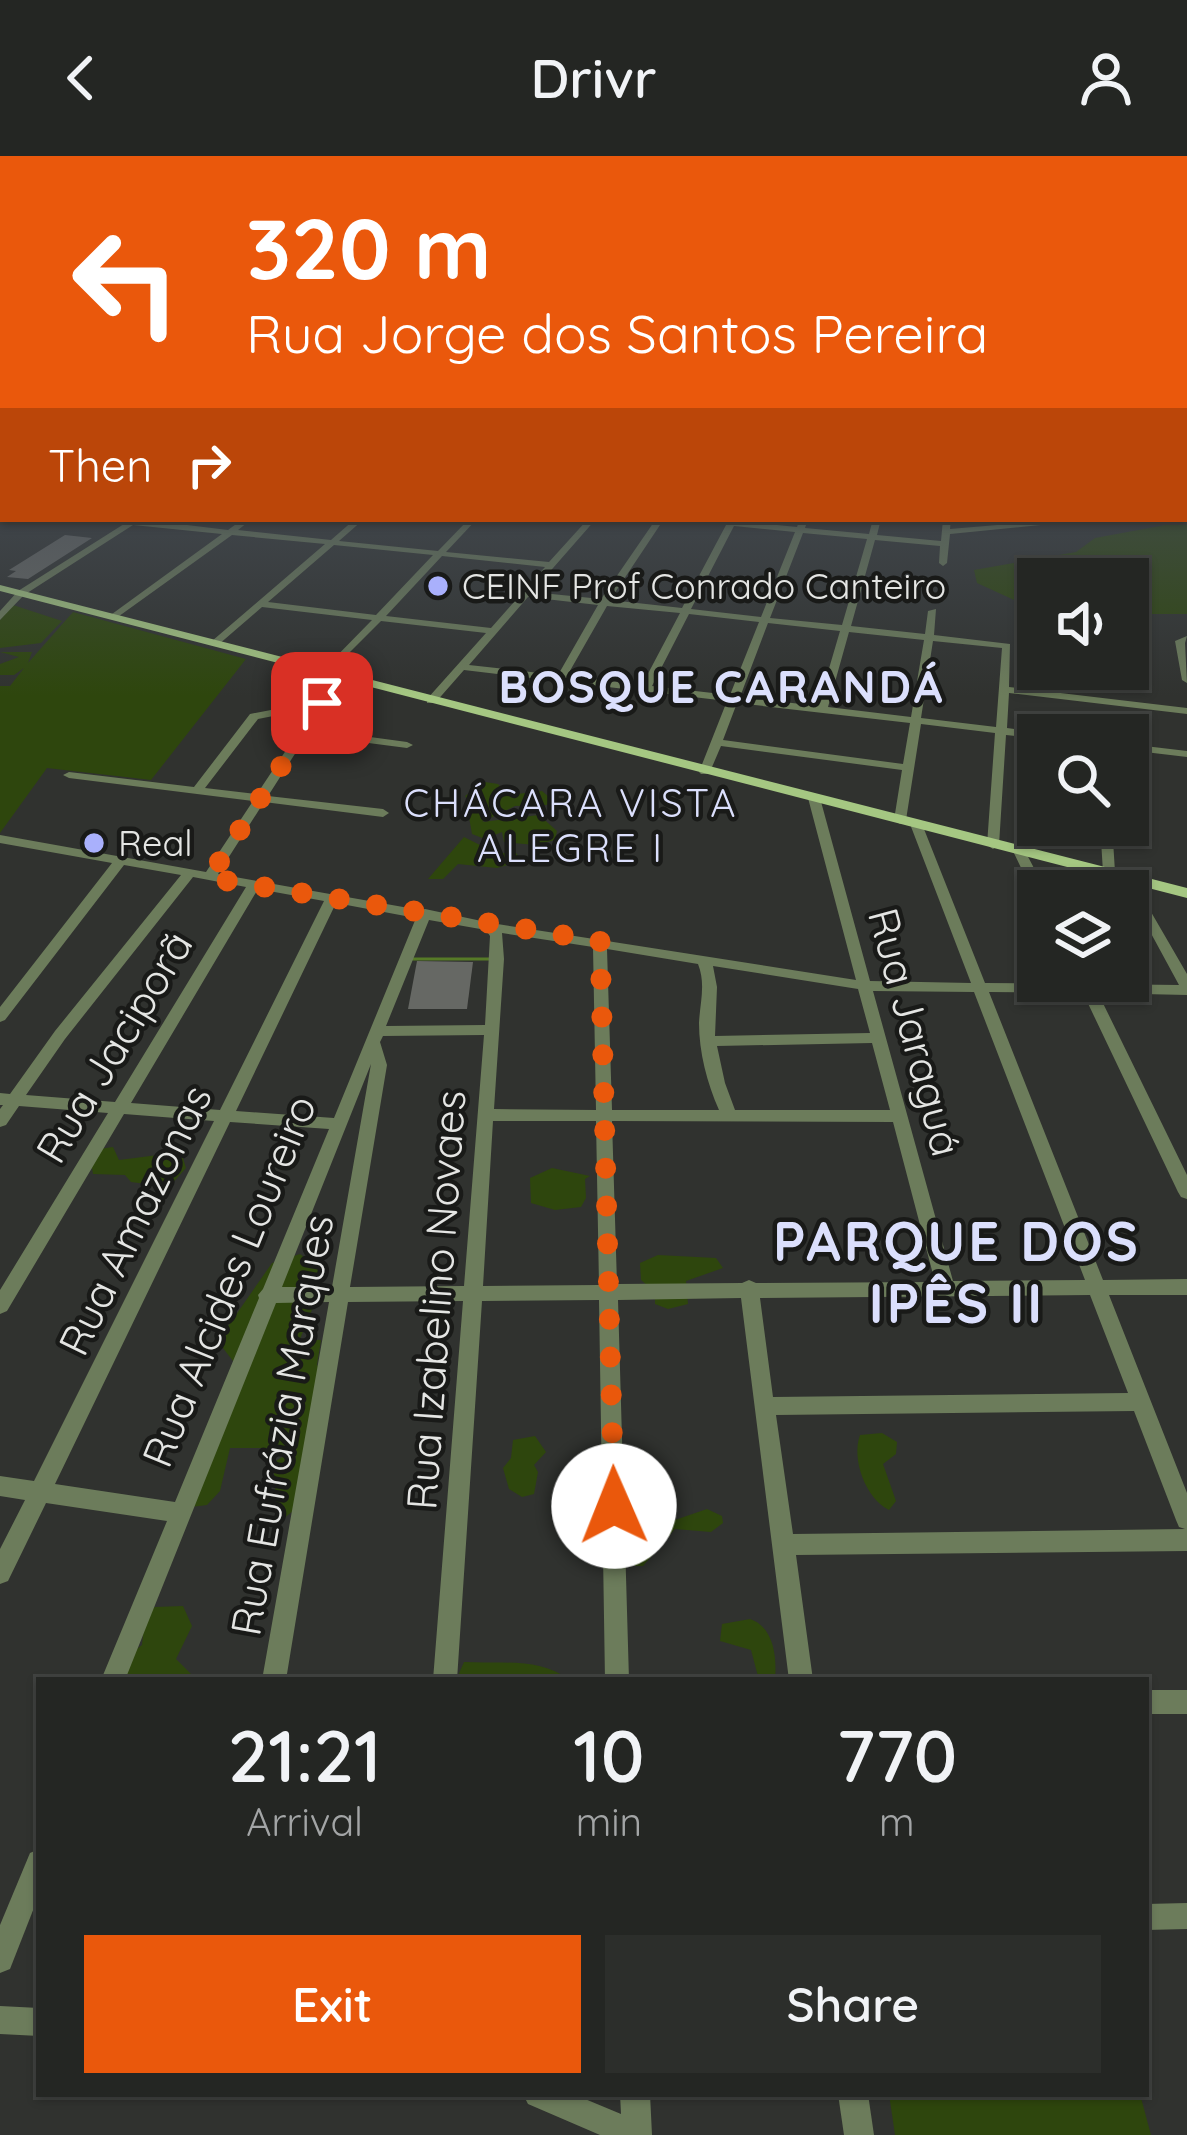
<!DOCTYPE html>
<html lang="en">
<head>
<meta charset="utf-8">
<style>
	body { margin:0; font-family:Quicksand,sans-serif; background:#2c2e2b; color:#f1f3f6; height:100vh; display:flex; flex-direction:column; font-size:45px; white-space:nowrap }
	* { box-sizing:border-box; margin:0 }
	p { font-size:39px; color:#a3a5a6 }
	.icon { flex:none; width:66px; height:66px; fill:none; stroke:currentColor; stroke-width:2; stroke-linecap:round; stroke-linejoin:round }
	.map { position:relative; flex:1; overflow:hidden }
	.side { position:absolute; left:36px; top:1521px; width:1113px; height:420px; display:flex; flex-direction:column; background:#242623; border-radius:0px; box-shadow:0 3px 9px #0004,0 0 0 3px #414341 }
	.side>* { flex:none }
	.guide { position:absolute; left:0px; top:0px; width:1188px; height:366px; box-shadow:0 3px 9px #0004,0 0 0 3px #414341; background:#ea580c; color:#fff; overflow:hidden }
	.fabs { position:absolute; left:1017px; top:402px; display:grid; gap:24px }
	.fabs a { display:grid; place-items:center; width:132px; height:132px; border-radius:0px; background:#242623; box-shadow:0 3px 9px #0004,0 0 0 3px #414341; font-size:60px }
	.pin { position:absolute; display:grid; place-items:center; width:102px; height:102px; color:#fff; margin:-51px; border-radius:24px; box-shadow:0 6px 18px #0006 }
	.me { position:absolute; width:132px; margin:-66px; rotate:359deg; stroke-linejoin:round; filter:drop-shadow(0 0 9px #0008) }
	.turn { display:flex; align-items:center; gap:42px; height:252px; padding:0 48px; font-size:54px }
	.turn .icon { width:156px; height:156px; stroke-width:2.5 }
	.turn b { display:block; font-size:84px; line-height:102px }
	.then { display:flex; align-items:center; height:114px; padding:0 48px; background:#0003; gap:24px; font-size:45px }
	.eta { display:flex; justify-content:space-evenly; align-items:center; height:204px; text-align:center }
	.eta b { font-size:72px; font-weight:600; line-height:84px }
	.button { display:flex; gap:24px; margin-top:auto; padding:24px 48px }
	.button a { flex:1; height:138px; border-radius:0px; background:#ea580c; color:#fff; font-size:48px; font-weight:600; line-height:138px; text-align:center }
	.button a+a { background:#2c2e2b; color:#f1f3f6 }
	header { display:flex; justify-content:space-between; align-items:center; height:156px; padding:0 48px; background:#242623; font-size:54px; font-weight:600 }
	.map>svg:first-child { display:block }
	.green { fill:#2e460d }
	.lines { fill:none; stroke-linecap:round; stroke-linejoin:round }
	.stream { stroke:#567a27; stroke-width:3 }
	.building { fill:#666864 }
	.minor { fill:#6c7c5b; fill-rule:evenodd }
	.major { fill:#a5c782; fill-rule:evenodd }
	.route { stroke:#ea580c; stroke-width:21; stroke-dasharray:0 37.8 }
	.poi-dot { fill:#a9b0fc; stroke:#191a18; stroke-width:4.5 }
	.labels { text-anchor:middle; stroke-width:9; stroke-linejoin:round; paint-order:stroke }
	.far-poi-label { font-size:36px; fill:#e4e5e3; stroke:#191a18; text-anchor:start }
	.far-neighbourhood-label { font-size:39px; letter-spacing:3px; fill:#dbdffc; stroke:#191a18 }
	.street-label { font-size:42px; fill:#e4e5e3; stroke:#191a18 }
	.far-district-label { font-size:45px; font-weight:bold; letter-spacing:3px; fill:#dbdffc; stroke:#191a18 }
	.district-label { font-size:54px; font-weight:bold; letter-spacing:3px; fill:#dbdffc; stroke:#191a18 }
</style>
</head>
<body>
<header><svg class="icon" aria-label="back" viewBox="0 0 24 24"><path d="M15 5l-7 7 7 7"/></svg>Drivr<svg class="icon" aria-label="person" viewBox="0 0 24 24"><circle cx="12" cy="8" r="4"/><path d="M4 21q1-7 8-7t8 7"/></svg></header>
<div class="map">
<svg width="1187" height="1979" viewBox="0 0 1187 1979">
	<rect width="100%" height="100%" fill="#30322f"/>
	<g class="green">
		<polygon points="1187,365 1187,458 1128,458 1128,423 1038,423 1038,453 1032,452 977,427 974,414 1076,396 1095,382"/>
		<polygon points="13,449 62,465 41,487 0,492 0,464"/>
		<polygon points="73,456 246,503 151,624 47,612 0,677 0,530 10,530 24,512 14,519 0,519 0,508 19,501 0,496 32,496 28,507"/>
		<polygon points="485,626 498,628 509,639 542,635 550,642 547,649 515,650 482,666 539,659 557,675 555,684 535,689 504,686 502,676 485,683 472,678 469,661 475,654 465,640"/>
		<polygon points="464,681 496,697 516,697 522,705 497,712 458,708 443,723 428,723"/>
		<polygon points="113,991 119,1004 166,998 183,1002 186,1012 169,1031 131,1026 125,1019 93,1018 91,1006 99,993"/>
		<polygon points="552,1012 590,1020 585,1023 586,1042 581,1051 555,1054 531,1047 530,1022"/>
		<polygon points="300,1098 319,1112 320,1134 300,1183 321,1184 317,1209 322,1214 293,1355 278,1367 273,1307 296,1292 230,1292 220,1335 207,1349 191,1351 239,1213 223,1192 226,1173 272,1107"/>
		<polygon points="658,1099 716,1102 723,1112 686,1125 688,1148 668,1153 655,1148 655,1136 641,1124 640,1107"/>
		<path d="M882,1277L897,1286L896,1298L883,1308L896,1345L889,1354C866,1343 851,1303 860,1279Z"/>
		<polygon points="535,1280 546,1296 534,1309 538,1316 534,1338 522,1341 509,1333 503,1312 511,1302 513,1284"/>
		<polygon points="707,1353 722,1360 723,1367 711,1376 675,1373 643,1410 635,1410 634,1393 620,1382 623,1366 637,1361 669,1366"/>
		<polygon points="183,1450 192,1470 176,1503 197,1524 108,1524 115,1510 142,1489 145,1458 155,1451"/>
		<path d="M750,1463C774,1471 777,1501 775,1524H759L751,1494L720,1485L722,1468Z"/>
		<path d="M464,1506C501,1508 539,1501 570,1524H456Z"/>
		<polygon points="889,1938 1140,1938 1151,1979 895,1979"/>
	</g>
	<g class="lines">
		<polyline class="stream" points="413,803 491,803"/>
	</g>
	<g class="building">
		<polygon points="65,379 92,382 28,423 7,421 16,415 9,414"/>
		<polygon points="417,805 473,806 467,853 408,853"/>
	</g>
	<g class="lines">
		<g class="minor">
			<rect x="0" y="294" width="3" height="4"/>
			<polygon points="0,326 3,326 3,331 0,332"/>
			<rect x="0" y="349" width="3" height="4"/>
			<path d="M97,363H138L228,374L243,363H252L238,374L331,384L355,363H364L339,385L438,395L469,363H477L446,396L549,406L588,363H596L532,436L601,443L656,363H664L610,444L682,452L726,369L686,363H737L736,365L797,371L800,363H808L805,372L869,378L873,363H881L877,379L941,385L943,363H951L950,373L1068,363H1100L950,378L947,407L943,410L939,407L940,390L875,384L851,470L925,478L928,455L936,453L934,479L1010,488L1009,531L1187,552V558L1009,537L1007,572L1038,576L1043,579H1038V582L1006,579L999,689L993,693L987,689L995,577L921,568L906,664L900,668L894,664L902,614L721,590L709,618H701L699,616L727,545L464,514L435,547H427V543L486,477L381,465L327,519L323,518V514L372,464L262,451L218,489H212V485L325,388L232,379L115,463L112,462V458L222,378L133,369L24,439L0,464V455L18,435L124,368ZM734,370L795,376L761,461L691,453ZM803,377L867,383L842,469L770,462ZM334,389L433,399L376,459L268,446ZM442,400L545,411L491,472L386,460ZM528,441L598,449L558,519L469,509ZM607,450L680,457L642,529L567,520ZM689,458L759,466L730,539L652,530ZM768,467L840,475L818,550L740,541ZM849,476L924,484L911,561L828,551ZM933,485L1002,492L996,571L921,562ZM737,547L910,567L903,608L723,584Z"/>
			<polygon points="1187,480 1185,487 1187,527 1182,524 1175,485"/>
			<path d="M340,516L345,519L311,573L407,586L413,589L407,592L307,579L268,640L383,653L389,657L383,661L264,646L218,718L420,754L425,753L491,767L594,783L600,781L607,785L856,824L808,642L814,638L820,642L870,825L971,827L910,668L916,664L922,668L985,827L1079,828V825H1091L1093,828L1179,829L1128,735L1118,721L1119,718H1129L1187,818V839L1098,837L1187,1019V1043L1181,1041L1178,1036L1083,837L989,836L1103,1124L1187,1123V1139H1109L1187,1337V1395L796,1399L813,1524H789L741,1142L618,1144L629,1524H605L599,1144L482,1145L457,1524H433L463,1145L348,1146L286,1524H262L329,1146L276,1147L125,1524H101L167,1365L46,1347L8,1425L0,1428V1393L25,1344L0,1340V1320L34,1325L214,965L124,958L7,1155L0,1158V1134L108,957L19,950L6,969L0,971V953L3,949H0V937L10,938L55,875L181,719L124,709L5,864L0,866V851L112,707L0,687V679L206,716L253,645L69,622L63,619L69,616L194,631L250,558L318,545L336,517ZM314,552L257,638L205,632L258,563ZM193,721L246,731L115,946L26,939L65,883ZM258,733L324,745L220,954L131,947ZM336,747L416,762L334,962L236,955ZM429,764L486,774L490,780L485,869L386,870ZM502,777L593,791L596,954L494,953L504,803ZM607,793L698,808C706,828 700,846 699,867C699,896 707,927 719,954H612ZM713,810L858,833L870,877L715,880L717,831ZM873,835L974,836L1085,1124L953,1125ZM484,879L464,1130L350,1131L387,909L380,886L383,880ZM872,887L890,954H735L725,927L717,890ZM371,908L332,1131H282ZM493,965H596L599,1129L483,1130ZM612,965L893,966L935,1126L756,1127L749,1124L742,1127L617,1128ZM230,966L329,973L263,1133L258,1139L259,1142L175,1346L55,1328ZM1090,1139L1128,1237L773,1241L760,1142ZM1134,1255L1176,1364L1179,1371L1185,1373L793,1378L776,1259Z"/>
			<polygon points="1128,588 1187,595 1187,601 1128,594"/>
			<polygon points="1100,669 1112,669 1115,716 1109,720 1103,716"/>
			<polygon points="1019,691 1025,695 1046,735 1038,735 1038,739 1032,735 1013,695"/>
			<rect x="1146" y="1534" width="41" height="24"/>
			<polygon points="39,1693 39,1739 10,1813 0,1817 0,1769 30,1697"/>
			<polygon points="1187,1747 1187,1773 1146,1774 1146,1748"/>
			<polygon points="0,1850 39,1852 39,1880 0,1878"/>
			<polygon points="523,1938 573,1938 621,1958 620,1938 650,1938 652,1979 600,1979 528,1948"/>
			<polygon points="838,1938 868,1938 874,1979 844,1979"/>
		</g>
		<polygon class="major" points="0,429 1187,732 1187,742 0,435"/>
	</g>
	<linearGradient id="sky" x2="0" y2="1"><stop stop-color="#1a1c1a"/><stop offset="0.49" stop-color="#484f58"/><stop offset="1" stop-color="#484f58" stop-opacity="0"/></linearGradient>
	<rect width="1187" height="540" fill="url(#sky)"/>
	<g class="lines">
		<polyline class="route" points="322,547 209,722 600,785 614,1350"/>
	</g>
	<g class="poi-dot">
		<circle cx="438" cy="430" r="12"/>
		<circle cx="94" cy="687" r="12"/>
	</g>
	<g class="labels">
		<g class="far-poi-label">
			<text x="462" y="443">CEINF Prof Conrado Canteiro</text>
			<text x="118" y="700">Real</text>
		</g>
		<g class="far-neighbourhood-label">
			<text x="571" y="661">CHÁCARA VISTA<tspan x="571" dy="45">ALEGRE I</tspan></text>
		</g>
		<g class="street-label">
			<text transform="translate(915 876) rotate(75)" y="15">Rua Jaraguá</text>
			<text transform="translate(114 891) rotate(-59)" y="15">Rua Jaciporã</text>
			<text transform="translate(135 1064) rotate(-64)" y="15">Rua Amazonas</text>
			<text transform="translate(229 1125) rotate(-68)" y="15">Rua Alcides Loureiro</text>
			<text transform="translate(436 1144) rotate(-86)" y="15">Rua Izabelino Novaes</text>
			<text transform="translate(282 1269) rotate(-80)" y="15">Rua Eufrázia Marques</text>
		</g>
		<g class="far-district-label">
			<text x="722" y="547">BOSQUE CARANDÁ</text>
		</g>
		<g class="district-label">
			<text x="957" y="1105">PARQUE DOS<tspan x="957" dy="62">IPÊS II</tspan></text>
		</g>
	</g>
</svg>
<div class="fabs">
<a><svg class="icon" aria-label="sound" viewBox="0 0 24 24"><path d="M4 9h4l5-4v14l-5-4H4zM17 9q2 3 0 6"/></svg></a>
<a><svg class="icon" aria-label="search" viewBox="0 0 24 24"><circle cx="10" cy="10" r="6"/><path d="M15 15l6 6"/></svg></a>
<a><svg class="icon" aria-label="layers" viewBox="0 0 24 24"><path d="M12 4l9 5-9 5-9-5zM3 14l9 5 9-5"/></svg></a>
</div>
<div class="pin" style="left:322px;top:547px;background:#d93025"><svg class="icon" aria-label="arrive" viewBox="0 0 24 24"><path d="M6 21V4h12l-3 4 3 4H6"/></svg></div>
<svg class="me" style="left:614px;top:1350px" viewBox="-20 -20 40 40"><circle r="19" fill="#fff"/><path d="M0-13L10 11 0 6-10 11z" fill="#ea580c"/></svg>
<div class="guide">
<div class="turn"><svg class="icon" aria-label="left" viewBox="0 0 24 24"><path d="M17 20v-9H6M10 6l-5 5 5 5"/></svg><div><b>320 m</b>Rua Jorge dos Santos Pereira</div></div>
<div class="then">Then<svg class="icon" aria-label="right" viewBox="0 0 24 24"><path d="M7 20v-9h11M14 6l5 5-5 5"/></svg></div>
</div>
<section class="side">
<div class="eta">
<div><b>21:21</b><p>Arrival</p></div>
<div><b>10</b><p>min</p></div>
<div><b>770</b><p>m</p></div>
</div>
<div class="button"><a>Exit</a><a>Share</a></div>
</section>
</div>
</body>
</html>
